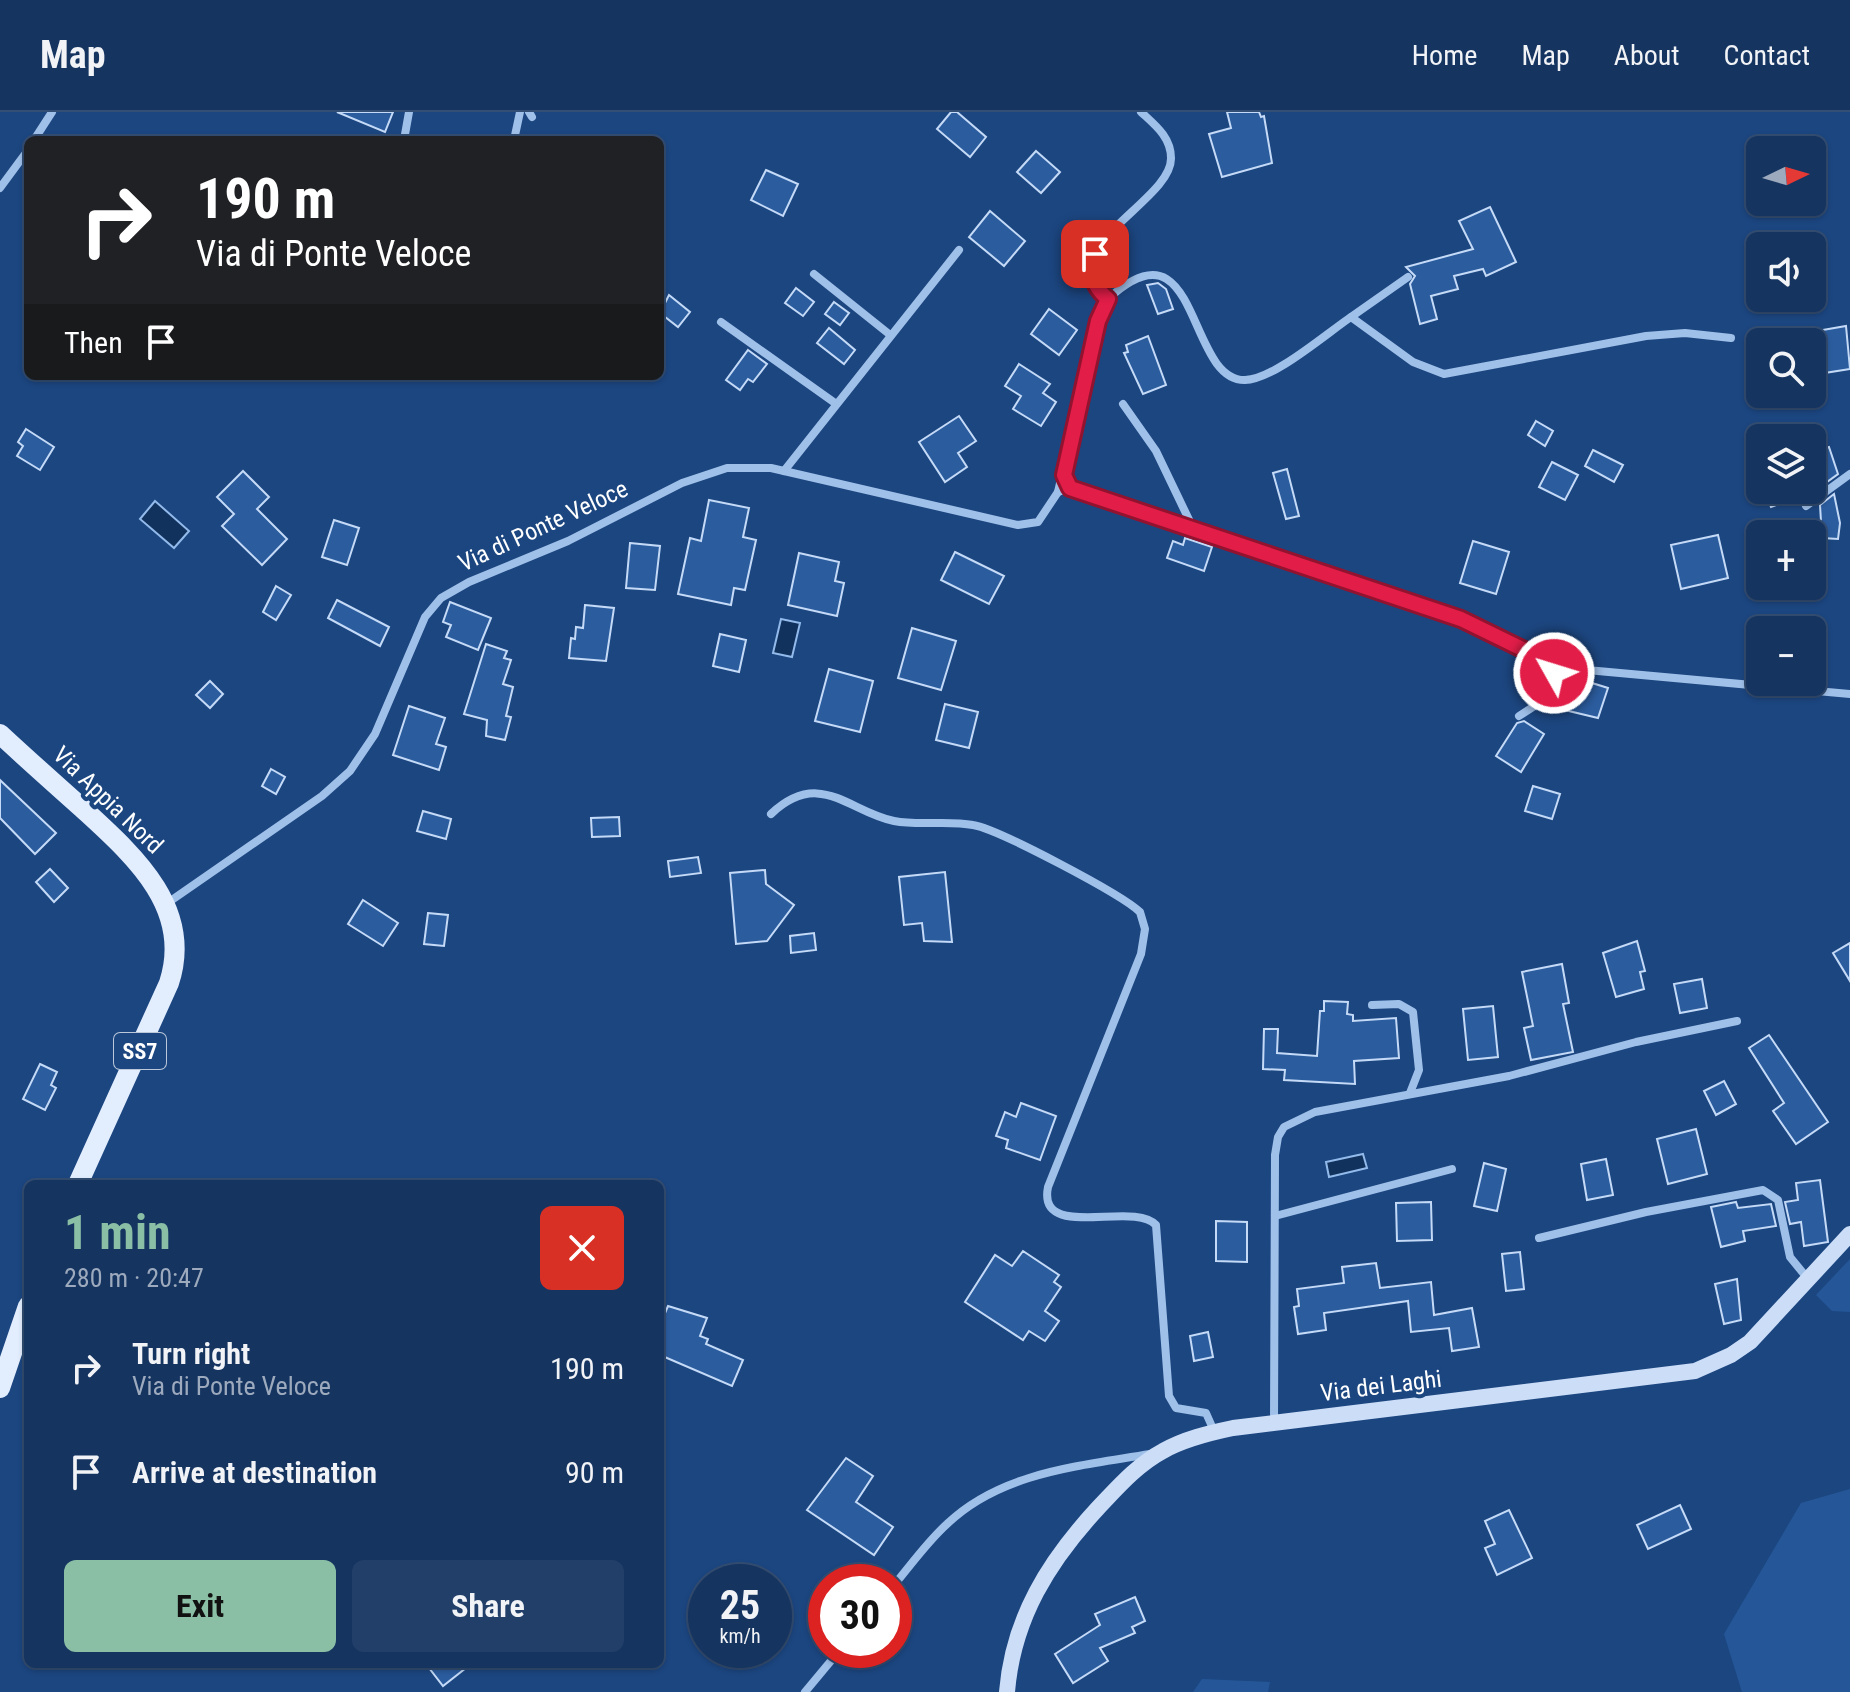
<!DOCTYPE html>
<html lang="en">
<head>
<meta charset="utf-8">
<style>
	body { margin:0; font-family:"Roboto Condensed",sans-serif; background:#223f69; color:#f1f3f6; height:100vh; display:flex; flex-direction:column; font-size:30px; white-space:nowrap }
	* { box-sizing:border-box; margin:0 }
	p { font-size:26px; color:#9daabd }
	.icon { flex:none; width:44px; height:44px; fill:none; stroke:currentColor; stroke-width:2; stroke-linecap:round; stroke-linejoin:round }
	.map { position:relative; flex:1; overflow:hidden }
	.panel { position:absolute; left:24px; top:1068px; width:640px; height:488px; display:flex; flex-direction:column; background:#153460; border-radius:12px; box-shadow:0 2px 6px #0004,0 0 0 2px #344f75 }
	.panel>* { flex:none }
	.top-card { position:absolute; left:24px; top:24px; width:640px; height:244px; border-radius:12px; box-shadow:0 2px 6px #0004,0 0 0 2px #344f75; background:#202124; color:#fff; overflow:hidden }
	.needle { width:52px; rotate:85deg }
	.buttons { position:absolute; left:1746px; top:24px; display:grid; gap:16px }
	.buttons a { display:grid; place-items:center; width:80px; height:80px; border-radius:12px; background:#153460; box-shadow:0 2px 6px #0004,0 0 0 2px #344f75; font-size:40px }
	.speed { position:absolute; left:688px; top:1452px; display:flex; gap:16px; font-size:40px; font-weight:700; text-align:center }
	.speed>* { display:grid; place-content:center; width:104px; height:104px; border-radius:50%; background:#153460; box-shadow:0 2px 6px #0004,0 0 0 2px #344f75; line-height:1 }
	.speed small { font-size:20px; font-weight:400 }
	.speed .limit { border:12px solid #d22; background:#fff; color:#111 }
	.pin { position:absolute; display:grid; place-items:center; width:68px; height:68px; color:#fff; margin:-34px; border-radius:16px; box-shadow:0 4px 12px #0006 }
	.me { position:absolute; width:88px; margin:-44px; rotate:309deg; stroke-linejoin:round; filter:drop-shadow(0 0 6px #0008) }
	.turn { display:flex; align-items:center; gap:28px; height:168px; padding:0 40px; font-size:36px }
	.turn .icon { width:104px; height:104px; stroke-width:2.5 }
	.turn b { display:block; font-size:56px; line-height:68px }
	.then { display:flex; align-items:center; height:76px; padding:0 40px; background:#0003; gap:16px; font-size:30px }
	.round { display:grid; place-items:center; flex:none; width:84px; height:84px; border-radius:12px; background:#223f69 }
	.head { display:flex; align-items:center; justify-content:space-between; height:136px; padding:0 40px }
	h1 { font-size:48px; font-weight:700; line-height:60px; color:#8abfa5 }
	.primary-button { display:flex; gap:16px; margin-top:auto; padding:16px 40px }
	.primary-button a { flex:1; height:92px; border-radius:12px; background:#8abfa5; color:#111; font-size:32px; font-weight:700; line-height:92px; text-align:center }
	.primary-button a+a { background:#223f69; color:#f1f3f6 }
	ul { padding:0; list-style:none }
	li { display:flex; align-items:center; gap:24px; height:104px; padding:0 40px }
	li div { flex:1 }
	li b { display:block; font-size:30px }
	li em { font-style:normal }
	header { display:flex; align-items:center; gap:48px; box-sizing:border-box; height:112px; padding:0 40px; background:#153460; border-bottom:2px solid #344f75 }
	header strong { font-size:38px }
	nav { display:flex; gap:44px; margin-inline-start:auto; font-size:28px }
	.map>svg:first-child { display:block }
	.green { fill:#255798 }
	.water { fill:#12325e; stroke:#92baeb; stroke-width:2 }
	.building { fill:#2b5c9e; stroke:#c4daf7; stroke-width:2 }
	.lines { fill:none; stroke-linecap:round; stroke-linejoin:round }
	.street { stroke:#9fc0e9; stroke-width:8 }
	.secondary { stroke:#cbddf7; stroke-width:16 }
	.primary { stroke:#e2edfe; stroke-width:20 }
	.route-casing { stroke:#92132f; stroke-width:20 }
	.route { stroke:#e11d48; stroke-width:14 }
	.labels { text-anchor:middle; stroke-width:8; stroke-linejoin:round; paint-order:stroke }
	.shield { fill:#1c4680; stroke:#bbc8d9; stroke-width:2 }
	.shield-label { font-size:22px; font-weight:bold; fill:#fff }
	.street-label { font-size:24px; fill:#fff; stroke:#1c4680 }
</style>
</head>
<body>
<header>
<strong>Map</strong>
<nav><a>Home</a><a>Map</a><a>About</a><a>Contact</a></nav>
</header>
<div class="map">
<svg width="1850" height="1580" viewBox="0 0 1850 1580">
	<rect width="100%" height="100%" fill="#1c4680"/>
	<g class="green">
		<polygon points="1850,1147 1850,1200 1832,1199 1816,1183"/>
		<polygon points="1850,1377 1850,1580 1742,1580 1724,1522 1801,1391"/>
		<polygon points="1202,1567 1270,1570 1268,1580 1193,1580"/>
	</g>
	<g class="water">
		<polygon points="155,389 189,419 174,436 140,407"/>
		<polygon points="781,507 800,511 792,545 773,541"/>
		<polygon points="1363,1042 1367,1056 1329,1065 1326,1050"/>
	</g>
	<g class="building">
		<polygon points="337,0 393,0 385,20"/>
		<polygon points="951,0 957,0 986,25 970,45 937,17"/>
		<polygon points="1227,0 1259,0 1261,5 1264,4 1272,51 1222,65 1209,22 1231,16"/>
		<polygon points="1036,39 1060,60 1041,81 1017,60"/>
		<polygon points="766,58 798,72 783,104 751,88"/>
		<polygon points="1490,95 1516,150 1486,164 1483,157 1454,164 1458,177 1431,184 1437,207 1420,212 1410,172 1415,164 1406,155 1473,137 1459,109"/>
		<polygon points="990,99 1025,129 1004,154 969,125"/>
		<polygon points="1158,171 1166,177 1173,197 1158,202 1147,173"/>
		<polygon points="796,176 814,190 803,204 785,191"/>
		<polygon points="669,183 690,200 678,215 660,201"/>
		<polygon points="834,190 849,201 840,213 825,202"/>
		<polygon points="1049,197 1077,218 1059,243 1031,222"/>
		<polygon points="1846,214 1850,257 1818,262 1811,220"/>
		<polygon points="829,216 855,238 844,252 817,231"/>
		<polygon points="1148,224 1166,273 1143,282 1124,241 1128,240 1126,233"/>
		<polygon points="748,238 767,252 753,270 748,267 740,278 726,268"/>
		<polygon points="1019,252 1050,272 1043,281 1056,290 1041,314 1013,297 1021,284 1005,274"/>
		<polygon points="959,304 976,329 958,341 967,355 945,370 919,330"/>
		<polygon points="1536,309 1553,319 1545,334 1528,323"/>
		<polygon points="26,317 54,335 40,358 17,344 23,334 18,330"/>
		<polygon points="1829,335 1838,362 1813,380 1771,395 1765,378 1812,380 1812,340"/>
		<polygon points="1593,338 1623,353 1614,370 1585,354"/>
		<polygon points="1552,350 1578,363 1565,388 1539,375"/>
		<polygon points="1287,357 1299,404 1286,407 1273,361"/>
		<polygon points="243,359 269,385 257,397 287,427 262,453 222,414 234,402 217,385"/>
		<polygon points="1834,382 1840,411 1838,427 1822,426 1820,393"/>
		<polygon points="709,388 749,396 743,425 756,428 745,478 734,476 731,493 678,482 690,426 701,429"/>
		<polygon points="334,408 359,416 347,453 322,445"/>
		<polygon points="1718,423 1728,466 1681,477 1671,433"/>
		<polygon points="1185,426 1212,435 1204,459 1167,446 1173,429 1183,433"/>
		<polygon points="1473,429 1509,440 1496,482 1460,471"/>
		<polygon points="630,431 660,434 655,478 626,476"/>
		<polygon points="955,440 1004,464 989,492 941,468"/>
		<polygon points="799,441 839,450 835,469 844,471 837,504 788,493"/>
		<polygon points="276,474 291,483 276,508 263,500"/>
		<polygon points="337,488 389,515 380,534 328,506"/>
		<polygon points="450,490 491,506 478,538 446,525 451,513 443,510"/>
		<polygon points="585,493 614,496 606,549 569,546 571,526 575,527 576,515 583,516"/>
		<polygon points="912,516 956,529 941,578 898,566"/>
		<polygon points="720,522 746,528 739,560 713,554"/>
		<polygon points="486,532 507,539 504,546 511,548 503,572 513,575 506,604 511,605 505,628 486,624 487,608 464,602"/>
		<polygon points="829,557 873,569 860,620 815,609"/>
		<polygon points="1560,561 1608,576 1598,606 1548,594"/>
		<polygon points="210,569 223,582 210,596 196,583"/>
		<polygon points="945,592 978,600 969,636 936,628"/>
		<polygon points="409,594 445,606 436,632 446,635 439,658 393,643"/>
		<polygon points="1524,609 1544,622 1521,660 1496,644 1517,611"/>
		<polygon points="271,657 285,665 276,682 262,674"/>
		<polygon points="0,668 56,721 35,742 0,706"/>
		<polygon points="1533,674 1560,682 1552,707 1525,699"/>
		<polygon points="423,699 451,707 446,727 417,719"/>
		<polygon points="619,705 620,724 592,725 591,706"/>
		<polygon points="698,745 701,761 670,765 668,749"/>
		<polygon points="50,757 68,776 54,790 36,770"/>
		<polygon points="765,758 766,772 794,793 767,829 736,832 730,761"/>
		<polygon points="945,760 952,830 924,829 922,811 904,813 899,765"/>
		<polygon points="363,788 398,811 383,834 348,812"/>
		<polygon points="428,801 448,803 444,834 424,832"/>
		<polygon points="814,821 816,838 791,841 790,824"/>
		<polygon points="1637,829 1645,859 1640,860 1644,877 1616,885 1603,841"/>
		<polygon points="1850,831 1850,869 1833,841"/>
		<polygon points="1562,852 1569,891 1563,892 1573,940 1531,948 1524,916 1533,914 1522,860"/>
		<polygon points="1702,867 1707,896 1680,901 1674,872"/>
		<polygon points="1324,889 1348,890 1347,902 1353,903 1353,909 1396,906 1399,946 1354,949 1355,972 1284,968 1285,958 1263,957 1264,917 1278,917 1277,941 1317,944 1320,899 1324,899"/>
		<polygon points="1493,894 1498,945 1468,948 1463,897"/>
		<polygon points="1769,923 1828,1010 1796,1032 1773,999 1784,991 1749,936"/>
		<polygon points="40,952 57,960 51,973 56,976 45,998 23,987"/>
		<polygon points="1724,969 1736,992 1716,1003 1704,979"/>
		<polygon points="1021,991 1056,1004 1040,1048 1006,1036 1008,1028 996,1024 1005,1000 1016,1005"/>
		<polygon points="1696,1017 1707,1062 1668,1072 1657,1027"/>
		<polygon points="1606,1047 1613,1083 1587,1088 1581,1052"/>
		<polygon points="1484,1051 1506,1057 1497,1099 1474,1094"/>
		<polygon points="1820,1068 1828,1130 1804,1134 1801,1110 1790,1112 1785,1090 1798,1088 1796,1071"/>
		<polygon points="1431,1090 1432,1128 1397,1129 1396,1091"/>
		<polygon points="1736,1090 1738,1096 1771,1092 1776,1114 1743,1119 1745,1129 1721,1135 1711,1095"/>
		<polygon points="1216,1109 1247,1110 1247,1150 1216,1149"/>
		<polygon points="1023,1139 1059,1163 1054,1170 1061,1175 1045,1199 1059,1209 1045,1229 1029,1219 1023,1228 965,1190 995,1143 1012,1154"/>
		<polygon points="1520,1140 1524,1177 1506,1179 1502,1142"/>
		<polygon points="1376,1151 1380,1176 1431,1170 1434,1203 1472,1196 1479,1235 1452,1239 1449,1216 1411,1220 1408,1189 1324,1201 1326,1218 1298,1222 1294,1195 1299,1194 1297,1177 1344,1171 1342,1155"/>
		<polygon points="1737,1167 1741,1208 1724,1212 1715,1172"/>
		<polygon points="668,1194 707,1206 700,1224 708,1227 706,1232 743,1248 732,1274 660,1243 660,1213"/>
		<polygon points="1208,1220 1213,1245 1194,1249 1190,1224"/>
		<polygon points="846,1346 873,1364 856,1390 893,1415 874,1443 807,1398"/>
		<polygon points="1680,1393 1691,1417 1648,1437 1637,1413"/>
		<polygon points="1509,1398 1532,1446 1497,1463 1485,1436 1495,1432 1485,1409"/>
		<polygon points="1135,1485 1145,1509 1132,1515 1135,1521 1100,1536 1108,1549 1073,1571 1055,1542 1100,1513 1095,1502"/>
		<polygon points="426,1552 471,1552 443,1574"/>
	</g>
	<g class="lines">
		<g class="street">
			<polyline points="529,0 532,5"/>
			<path d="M1141,0C1155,13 1171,25 1171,46C1172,90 1046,137 1108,187L1098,209L1058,380L1070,376L1461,507L1565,556L1850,582"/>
			<polyline points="34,28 52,0"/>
			<polyline points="404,28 409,0"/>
			<polyline points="514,28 520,0"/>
			<polyline points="0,76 28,38"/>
			<polyline points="814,162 889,222"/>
			<path d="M1108,187C1200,102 1186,269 1245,268C1273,268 1327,221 1351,205L1413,250L1444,262L1646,224L1685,221L1731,226"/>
			<polyline points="1351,205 1408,165"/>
			<polyline points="721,210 835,291"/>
			<polyline points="1123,292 1156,339 1193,416"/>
			<polyline points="784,359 959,138"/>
			<polyline points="1806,394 1850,362"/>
			<polyline points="1519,604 1544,588 1555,553"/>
			<path d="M771,702C820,656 849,700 894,709C920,714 947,708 973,713C998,717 1121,782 1140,800L1145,817L1141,842L1048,1075C1037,1130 1134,1088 1156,1113L1169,1284L1176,1296L1206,1301L1214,1319"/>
			<polyline points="166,792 322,684 350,659 375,622 425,505 441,486 469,470 568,429 682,371 727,356 771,356 1018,413 1038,410 1058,380"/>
			<polyline points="1372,893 1399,892 1413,900 1419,958 1410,981"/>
			<polyline points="1275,1104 1452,1057"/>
			<polyline points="1539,1126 1646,1100 1763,1078 1778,1088 1790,1145 1808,1167"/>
			<polyline points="1274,1311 1275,1043 1278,1025 1284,1015 1315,1000 1509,964 1636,930 1737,909"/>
			<path d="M894,1473C911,1453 927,1430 947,1412C1001,1360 1080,1354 1150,1342"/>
			<polyline points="805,1580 840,1538"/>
		</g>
		<path class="secondary" d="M1007,1580C1013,1506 1049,1449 1098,1396C1118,1375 1137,1353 1163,1339C1184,1327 1209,1321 1233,1316L1695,1259L1731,1243L1750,1230L1850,1122"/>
		<g class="primary">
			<path d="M0,622C27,647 55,672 82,696C132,742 194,795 169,871L78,1072"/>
			<polyline points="0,1276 28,1194"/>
		</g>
	</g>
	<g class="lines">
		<defs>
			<path id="route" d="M1095,142C1089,161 1093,175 1108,187L1098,209L1064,363L1070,376L1461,507L1555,553L1554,561"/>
		</defs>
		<use href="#route" class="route-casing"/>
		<use href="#route" class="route"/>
	</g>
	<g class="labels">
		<rect class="shield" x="114" y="921" width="52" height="36" rx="6"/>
		<g class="shield-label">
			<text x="140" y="947">SS7</text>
		</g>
		<g class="street-label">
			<text transform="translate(543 414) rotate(-25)" y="8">Via di Ponte Veloce</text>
			<text transform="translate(108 688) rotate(44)" y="8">Via Appia Nord</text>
			<text transform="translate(1381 1274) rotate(-7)" y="8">Via dei Laghi</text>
		</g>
	</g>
</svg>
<div class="buttons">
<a><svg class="needle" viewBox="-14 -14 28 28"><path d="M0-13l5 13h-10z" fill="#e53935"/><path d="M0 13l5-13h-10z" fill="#9daabd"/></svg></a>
<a><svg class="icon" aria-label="sound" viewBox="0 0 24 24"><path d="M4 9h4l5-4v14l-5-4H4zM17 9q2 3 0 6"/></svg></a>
<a><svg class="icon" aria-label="search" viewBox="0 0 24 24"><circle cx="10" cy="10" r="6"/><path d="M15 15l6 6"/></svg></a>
<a><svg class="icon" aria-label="layers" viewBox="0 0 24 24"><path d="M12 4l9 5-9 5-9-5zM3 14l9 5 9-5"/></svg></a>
<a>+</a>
<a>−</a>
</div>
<div class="speed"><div>25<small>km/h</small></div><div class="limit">30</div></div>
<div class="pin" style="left:1095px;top:142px;background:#d93025"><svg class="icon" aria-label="arrive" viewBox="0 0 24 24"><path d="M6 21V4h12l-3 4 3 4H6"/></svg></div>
<svg class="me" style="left:1554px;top:561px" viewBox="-20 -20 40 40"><circle r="17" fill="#e11d48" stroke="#fff" stroke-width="3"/><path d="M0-11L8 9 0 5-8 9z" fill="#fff"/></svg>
<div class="top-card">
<div class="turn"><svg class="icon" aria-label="right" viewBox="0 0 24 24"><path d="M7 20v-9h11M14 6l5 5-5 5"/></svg><div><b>190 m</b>Via di Ponte Veloce</div></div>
<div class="then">Then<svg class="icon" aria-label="arrive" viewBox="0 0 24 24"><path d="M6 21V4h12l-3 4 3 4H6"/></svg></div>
</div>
<section class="panel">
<div class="head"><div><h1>1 min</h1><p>280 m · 20:47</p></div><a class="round" style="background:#d93025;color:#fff"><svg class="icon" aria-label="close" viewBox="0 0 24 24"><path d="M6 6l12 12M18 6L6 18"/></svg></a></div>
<ul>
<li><svg class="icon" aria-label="right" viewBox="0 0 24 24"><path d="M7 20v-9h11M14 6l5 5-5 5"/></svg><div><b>Turn right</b><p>Via di Ponte Veloce</p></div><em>190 m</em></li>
<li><svg class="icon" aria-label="arrive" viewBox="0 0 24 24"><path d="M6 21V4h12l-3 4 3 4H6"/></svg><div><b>Arrive at destination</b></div><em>90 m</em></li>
</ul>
<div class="primary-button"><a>Exit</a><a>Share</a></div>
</section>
</div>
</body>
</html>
